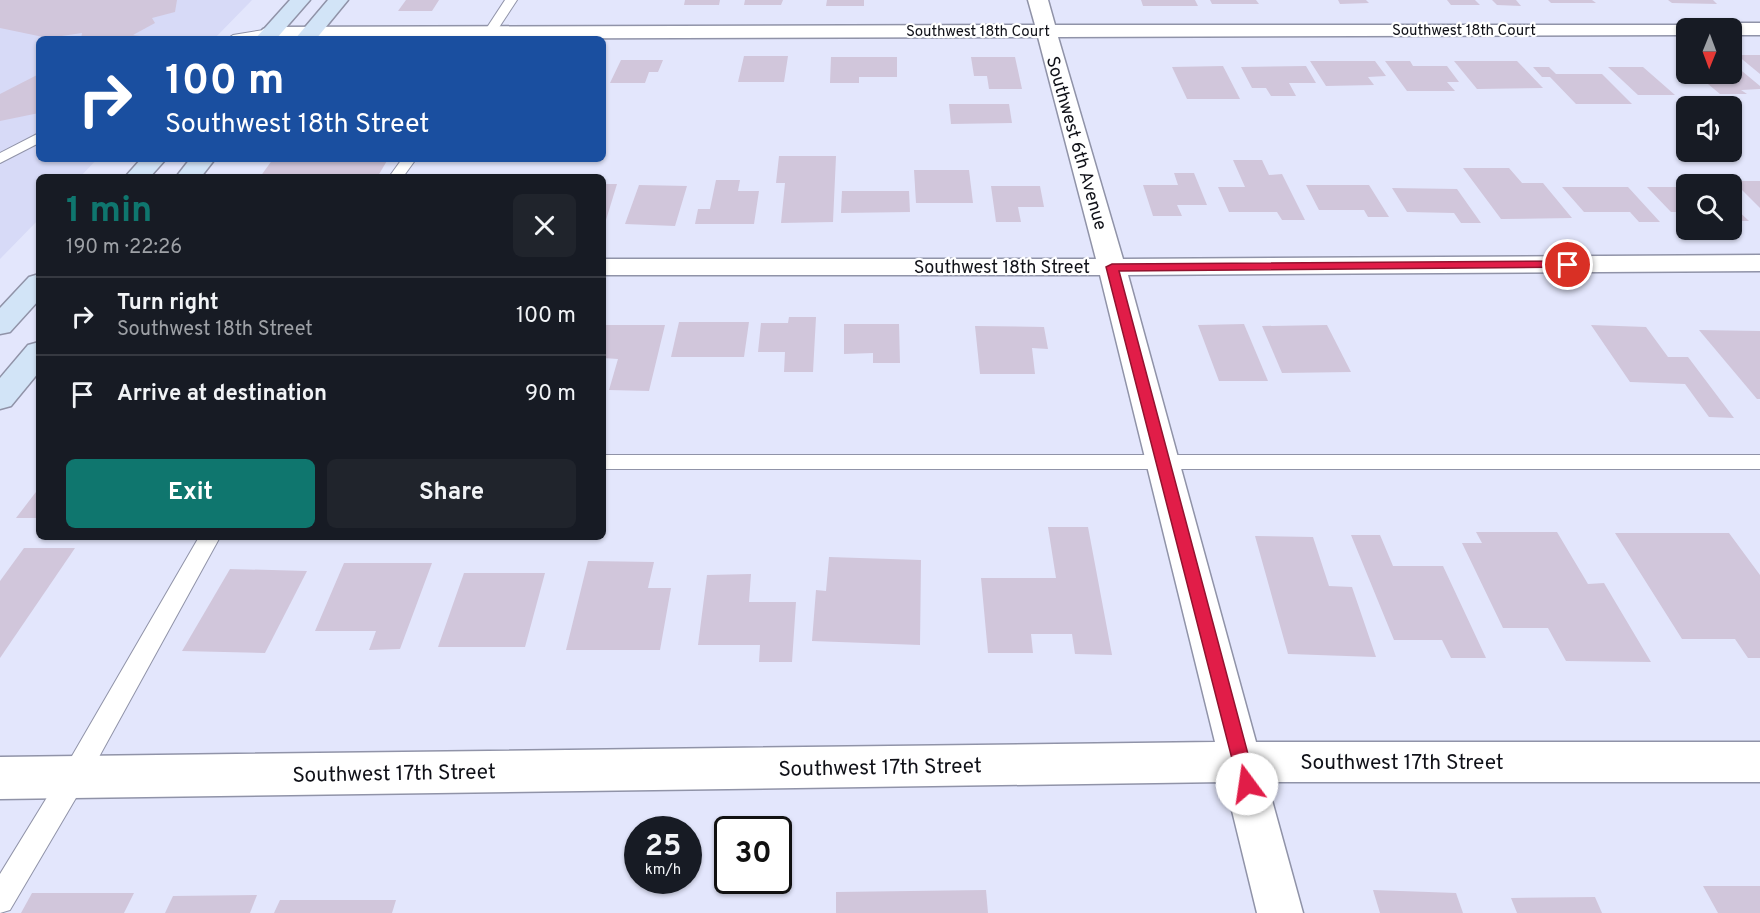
<!DOCTYPE html>
<html lang="en">
<head>
<meta charset="utf-8">
<style>
	body { margin:0; font-family:Overpass,sans-serif; background:#20242c; color:#f1f3f6; height:100vh; display:flex; flex-direction:column; font-size:22px; white-space:nowrap }
	* { box-sizing:border-box; margin:0 }
	p { font-size:20px; color:#9ea1a6 }
	.icon { flex:none; width:33px; height:33px; fill:none; stroke:currentColor; stroke-width:2; stroke-linecap:round; stroke-linejoin:round }
	.map { position:relative; flex:1; overflow:hidden }
	.sheet { position:absolute; left:36px; top:174px; width:570px; height:366px; display:flex; flex-direction:column; background:#171b24; border-radius:9px; box-shadow:0 2px 4px #0004 }
	.sheet>* { flex:none }
	.top-card { position:absolute; left:36px; top:36px; width:570px; height:126px; border-radius:9px; box-shadow:0 2px 4px #0004; background:#1a4fa0; color:#fff; overflow:hidden }
	.needle { width:39px; rotate:181deg }
	.buttons { position:absolute; left:1676px; top:18px; display:grid; gap:12px }
	.buttons a { display:grid; place-items:center; width:66px; height:66px; border-radius:9px; background:#171b24; box-shadow:0 2px 4px #0004; font-size:30px }
	.speed { position:absolute; left:624px; top:816px; display:flex; gap:12px; font-size:30px; font-weight:700; text-align:center }
	.speed>* { display:grid; place-content:center; width:78px; height:78px; border-radius:50%; background:#171b24; box-shadow:0 2px 4px #0004; line-height:1 }
	.speed small { font-size:15px; font-weight:400 }
	.speed .limit { border:3px solid #111; border-radius:9px; background:#fff; color:#111 }
	.pin { position:absolute; display:grid; place-items:center; width:51px; height:51px; color:#fff; margin:-26px; border:3px solid #fff; border-radius:50%; box-shadow:0 2px 6px #0007 }
	.me { position:absolute; width:66px; margin:-33px; rotate:346deg; stroke-linejoin:round; filter:drop-shadow(0 0 4px #0008) }
	.turn { display:flex; align-items:center; gap:21px; height:126px; padding:0 30px; font-size:27px }
	.turn .icon { width:78px; height:78px; stroke-width:2.5 }
	.turn b { display:block; font-size:42px; line-height:51px }
	.round { display:grid; place-items:center; flex:none; width:63px; height:63px; border-radius:9px; background:#20242c }
	.overview { display:flex; align-items:center; justify-content:space-between; height:102px; padding:0 30px }
	h1 { font-size:36px; font-weight:700; line-height:45px; color:#0f766e }
	.primary-button { display:flex; gap:12px; margin-top:auto; padding:12px 30px }
	.primary-button a { flex:1; height:69px; border-radius:9px; background:#0f766e; color:#fff; font-size:24px; font-weight:700; line-height:69px; text-align:center }
	.primary-button a+a { background:#20242c; color:#f1f3f6 }
	ul { padding:0; list-style:none }
	li { display:flex; align-items:center; gap:18px; height:78px; padding:0 30px; border-top:2px solid #363941 }
	li div { flex:1 }
	li b { display:block; font-size:22px }
	li em { font-style:normal }
	.map>svg:first-child { display:block }
	.built { fill:#d7daf7 }
	.building { fill:#d1c6db }
	.lines { fill:none; stroke-linecap:round; stroke-linejoin:round }
	.service-casing { stroke:#9093a8; stroke-width:2 }
	.minor-casing { stroke:#9093a8; stroke-width:3 }
	.secondary-casing { stroke:#9093a8; stroke-width:3 }
	.service { fill:#fff; fill-rule:evenodd }
	.minor { fill:#fff; fill-rule:evenodd }
	.secondary { fill:#d2e4f7; fill-rule:evenodd }
	.route { fill:#e11d48; stroke:#92132f; stroke-width:1.5 }
	.labels { text-anchor:middle; stroke-width:4.5; stroke-linejoin:round; paint-order:stroke }
	.far-street-label { font-size:15px; fill:#101118; stroke:#fff }
	.street-label { font-size:18px; fill:#101118; stroke:#fff }
	.near-street-label { font-size:21px; fill:#101118; stroke:#fff }
</style>
</head>
<body>
<div class="map">
<svg width="1760" height="913" viewBox="0 0 1760 913">
	<rect width="100%" height="100%" fill="#e3e6fc"/>
	<polygon class="built" points="0,0 252,0 214,39 39,39 39,159 97,159 80,177 39,177 39,219 0,259"/>
	<g class="building">
		<polygon points="0,0 177,0 175,12 152,18 155,23 133,35 146,37 142,39 81,39 82,33 48,38 0,28"/>
		<polygon points="406,0 439,0 432,11 398,11"/>
		<polygon points="685,0 720,0 719,5 684,5"/>
		<polygon points="745,0 783,0 781,5 744,5"/>
		<polygon points="827,0 864,0 864,6 826,6"/>
		<polygon points="1141,0 1195,0 1198,6 1143,6"/>
		<polygon points="1210,0 1256,0 1259,4 1212,4"/>
		<polygon points="1338,0 1366,0 1369,3 1340,4"/>
		<polygon points="1447,0 1475,0 1480,5 1451,5"/>
		<polygon points="1492,0 1516,0 1521,6 1497,5"/>
		<polygon points="1548,0 1592,0 1596,3 1551,3"/>
		<polygon points="1668,0 1713,0 1717,4 1672,3"/>
		<polygon points="1737,55 1760,55 1760,74"/>
		<polygon points="744,56 788,56 784,82 738,82"/>
		<polygon points="831,57 897,57 897,77 859,77 859,83 830,83"/>
		<polygon points="971,57 1015,57 1022,89 989,89 987,76 974,76"/>
		<polygon points="621,60 663,60 658,72 649,72 645,83 610,83"/>
		<polygon points="1310,61 1375,61 1386,76 1368,77 1374,85 1326,86"/>
		<polygon points="1385,61 1410,61 1413,66 1447,66 1459,82 1447,82 1455,91 1407,91"/>
		<polygon points="1454,61 1517,61 1543,88 1477,89"/>
		<polygon points="1731,62 1760,86 1760,89 1741,90 1747,94 1720,94 1696,74 1731,74"/>
		<polygon points="1223,66 1240,99 1187,99 1172,67"/>
		<polygon points="1306,66 1316,83 1289,83 1296,96 1271,96 1266,88 1252,88 1241,67"/>
		<polygon points="1533,67 1549,67 1556,74 1602,74 1632,104 1576,104 1550,77 1542,77"/>
		<polygon points="1608,67 1643,67 1675,95 1638,95"/>
		<polygon points="39,74 39,113 0,121 0,94"/>
		<polygon points="949,104 1009,104 1012,123 951,124"/>
		<polygon points="779,156 836,156 833,222 781,223 785,183 776,183"/>
		<polygon points="273,159 388,159 378,176 260,177"/>
		<polygon points="1233,160 1262,160 1269,175 1282,174 1305,220 1282,220 1277,212 1229,212 1218,187 1245,187"/>
		<polygon points="1463,168 1509,168 1522,183 1543,183 1572,218 1501,219"/>
		<polygon points="914,170 969,170 973,203 916,203"/>
		<polygon points="1174,173 1194,173 1207,205 1177,205 1182,216 1153,216 1143,185 1178,185"/>
		<polygon points="716,180 740,180 738,191 759,191 754,224 695,224 698,209 710,209"/>
		<polygon points="1733,181 1760,181 1760,208"/>
		<polygon points="603,184 617,184 606,220 603,220"/>
		<polygon points="639,185 687,186 675,226 625,224"/>
		<polygon points="1306,185 1369,185 1389,217 1368,217 1364,210 1319,210"/>
		<polygon points="991,186 1040,186 1044,207 1018,207 1021,222 996,222"/>
		<polygon points="1562,187 1628,187 1660,222 1639,222 1630,212 1584,212"/>
		<polygon points="1647,187 1686,187 1686,212 1671,212"/>
		<polygon points="1392,188 1457,189 1481,223 1461,223 1454,213 1407,212"/>
		<polygon points="842,191 909,191 910,212 841,213"/>
		<polygon points="1731,204 1749,221 1731,221"/>
		<polygon points="789,317 816,317 813,372 784,372 785,352 758,352 761,323 788,323"/>
		<polygon points="679,322 749,322 744,357 671,357"/>
		<polygon points="844,324 899,324 900,363 873,363 873,353 844,354"/>
		<polygon points="1244,324 1268,381 1219,381 1198,325"/>
		<polygon points="603,325 665,325 649,391 609,390 618,359 603,358"/>
		<polygon points="1327,325 1351,372 1282,373 1262,326"/>
		<polygon points="1591,325 1646,327 1668,357 1688,357 1734,418 1709,417 1685,384 1630,382"/>
		<polygon points="975,326 1044,327 1048,349 1032,348 1035,374 980,374"/>
		<polygon points="1699,330 1760,331 1760,399 1757,399"/>
		<polygon points="39,488 39,518 16,518"/>
		<polygon points="1048,527 1088,527 1112,655 1075,654 1072,634 1031,634 1033,653 988,653 981,578 1056,578"/>
		<polygon points="1476,532 1557,532 1588,584 1604,583 1651,662 1566,661 1548,628 1503,628 1462,543 1482,543"/>
		<polygon points="1615,533 1729,533 1760,575 1760,658 1748,658 1735,639 1682,639"/>
		<polygon points="1351,535 1380,535 1393,566 1443,566 1486,658 1451,658 1442,640 1394,640"/>
		<polygon points="1255,536 1313,537 1329,586 1352,587 1376,657 1288,654"/>
		<polygon points="24,548 75,548 0,658 0,581"/>
		<polygon points="829,557 921,560 920,645 812,641 816,590 826,591"/>
		<polygon points="588,561 654,562 648,588 671,588 660,650 566,650"/>
		<polygon points="344,563 432,563 400,649 369,650 376,631 315,631"/>
		<polygon points="230,569 307,571 265,653 182,651"/>
		<polygon points="464,573 545,573 525,647 438,647"/>
		<polygon points="751,574 749,602 796,602 792,662 759,662 760,645 698,645 707,575"/>
		<polygon points="1703,886 1760,886 1760,913 1718,913"/>
		<polygon points="986,890 988,913 836,913 836,892"/>
		<polygon points="1373,890 1456,893 1463,913 1380,913"/>
		<polygon points="32,893 134,893 124,913 21,913"/>
		<polygon points="257,895 250,913 165,913 173,896"/>
		<polygon points="1595,897 1602,913 1517,913 1511,898"/>
		<polygon points="280,900 396,900 392,913 274,913"/>
	</g>
	<g class="lines">
		<defs>
			<g id="service">
				<polygon points="505,0 517,0 494,35 486,35 484,32"/>
				<polygon points="270,29 274,30 274,36 255,39 227,39 233,35"/>
				<polygon points="39,133 39,143 0,163 0,153"/>
				<polygon points="402,159 416,159 403,177 389,177"/>
				<rect x="603" y="455" width="1157" height="14"/>
				<polygon points="199,537 220,537 83,786 10,910 0,913 0,874 65,768"/>
			</g>
			<g id="minor">
				<polygon points="1028,0 1048,0 1055,25 1693,25 1696,28 1686,28 1686,35 1058,37 1123,259 1760,255 1760,271 1128,275 1256,742 1760,742 1760,782 1267,782 1303,913 1257,913 1225,782 0,799 0,757 1215,742 1100,275 603,275 603,259 1096,259 1038,37 270,39 263,37 260,33 263,29 270,27 1035,25"/>
				<polygon points="1731,23 1760,23 1760,35 1731,35 1731,28 1721,28 1724,25"/>
			</g>
			<g id="secondary">
				<polygon points="290,0 310,0 276,39 255,39"/>
				<polygon points="328,0 348,0 316,39 295,39"/>
				<polygon points="141,159 166,159 150,177 125,177"/>
				<polygon points="190,159 215,159 201,177 176,177"/>
				<polygon points="39,274 39,300 10,332 0,334 0,308 29,277"/>
				<polygon points="39,342 39,372 11,406 0,409 0,378 28,345"/>
			</g>
		</defs>
		<use href="#service" class="service-casing"/>
		<use href="#minor" class="minor-casing"/>
		<use href="#secondary" class="secondary-casing"/>
		<use href="#service" class="service"/>
		<use href="#minor" class="minor"/>
		<use href="#secondary" class="secondary"/>
	</g>
	<polygon class="route" points="1568,261 1574,265 1572,267 1119,271 1256,784 1253,790 1247,792 1240,790 1106,267 1112,264"/>
	<g class="labels">
		<g class="far-street-label">
			<text x="1464" y="35">Southwest 18th Court</text>
			<text x="978" y="36">Southwest 18th Court</text>
		</g>
		<g class="street-label">
			<text transform="translate(1077 143) rotate(74)" y="6">Southwest 6th Avenue</text>
			<text x="1002" y="273">Southwest 18th Street</text>
		</g>
		<g class="near-street-label">
			<text x="1402" y="769">Southwest 17th Street</text>
			<text transform="translate(880 767) rotate(-1)" y="7">Southwest 17th Street</text>
			<text transform="translate(394 773) rotate(-1)" y="7">Southwest 17th Street</text>
		</g>
	</g>
</svg>
<div class="buttons">
<a><svg class="needle" viewBox="-14 -14 28 28"><path d="M0-13l5 13h-10z" fill="#e53935"/><path d="M0 13l5-13h-10z" fill="#9ea1a6"/></svg></a>
<a><svg class="icon" aria-label="sound" viewBox="0 0 24 24"><path d="M4 9h4l5-4v14l-5-4H4zM17 9q2 3 0 6"/></svg></a>
<a><svg class="icon" aria-label="search" viewBox="0 0 24 24"><circle cx="10" cy="10" r="6"/><path d="M15 15l6 6"/></svg></a>
</div>
<div class="speed"><div>25<small>km/h</small></div><div class="limit">30</div></div>
<div class="pin" style="left:1568px;top:265px;background:#d93025"><svg class="icon" aria-label="arrive" viewBox="0 0 24 24"><path d="M6 21V4h12l-3 4 3 4H6"/></svg></div>
<svg class="me" style="left:1247px;top:784px" viewBox="-20 -20 40 40"><circle r="19" fill="#fff"/><path d="M0-13L10 11 0 6-10 11z" fill="#e11d48"/></svg>
<div class="top-card">
<div class="turn"><svg class="icon" aria-label="right" viewBox="0 0 24 24"><path d="M7 20v-9h11M14 6l5 5-5 5"/></svg><div><b>100 m</b>Southwest 18th Street</div></div>
</div>
<section class="sheet">
<div class="overview"><div><h1>1 min</h1><p>190 m · 22:26</p></div><a class="round"><svg class="icon" aria-label="close" viewBox="0 0 24 24"><path d="M6 6l12 12M18 6L6 18"/></svg></a></div>
<ul>
<li><svg class="icon" aria-label="right" viewBox="0 0 24 24"><path d="M7 20v-9h11M14 6l5 5-5 5"/></svg><div><b>Turn right</b><p>Southwest 18th Street</p></div><em>100 m</em></li>
<li><svg class="icon" aria-label="arrive" viewBox="0 0 24 24"><path d="M6 21V4h12l-3 4 3 4H6"/></svg><div><b>Arrive at destination</b></div><em>90 m</em></li>
</ul>
<div class="primary-button"><a>Exit</a><a>Share</a></div>
</section>
</div>
</body>
</html>
